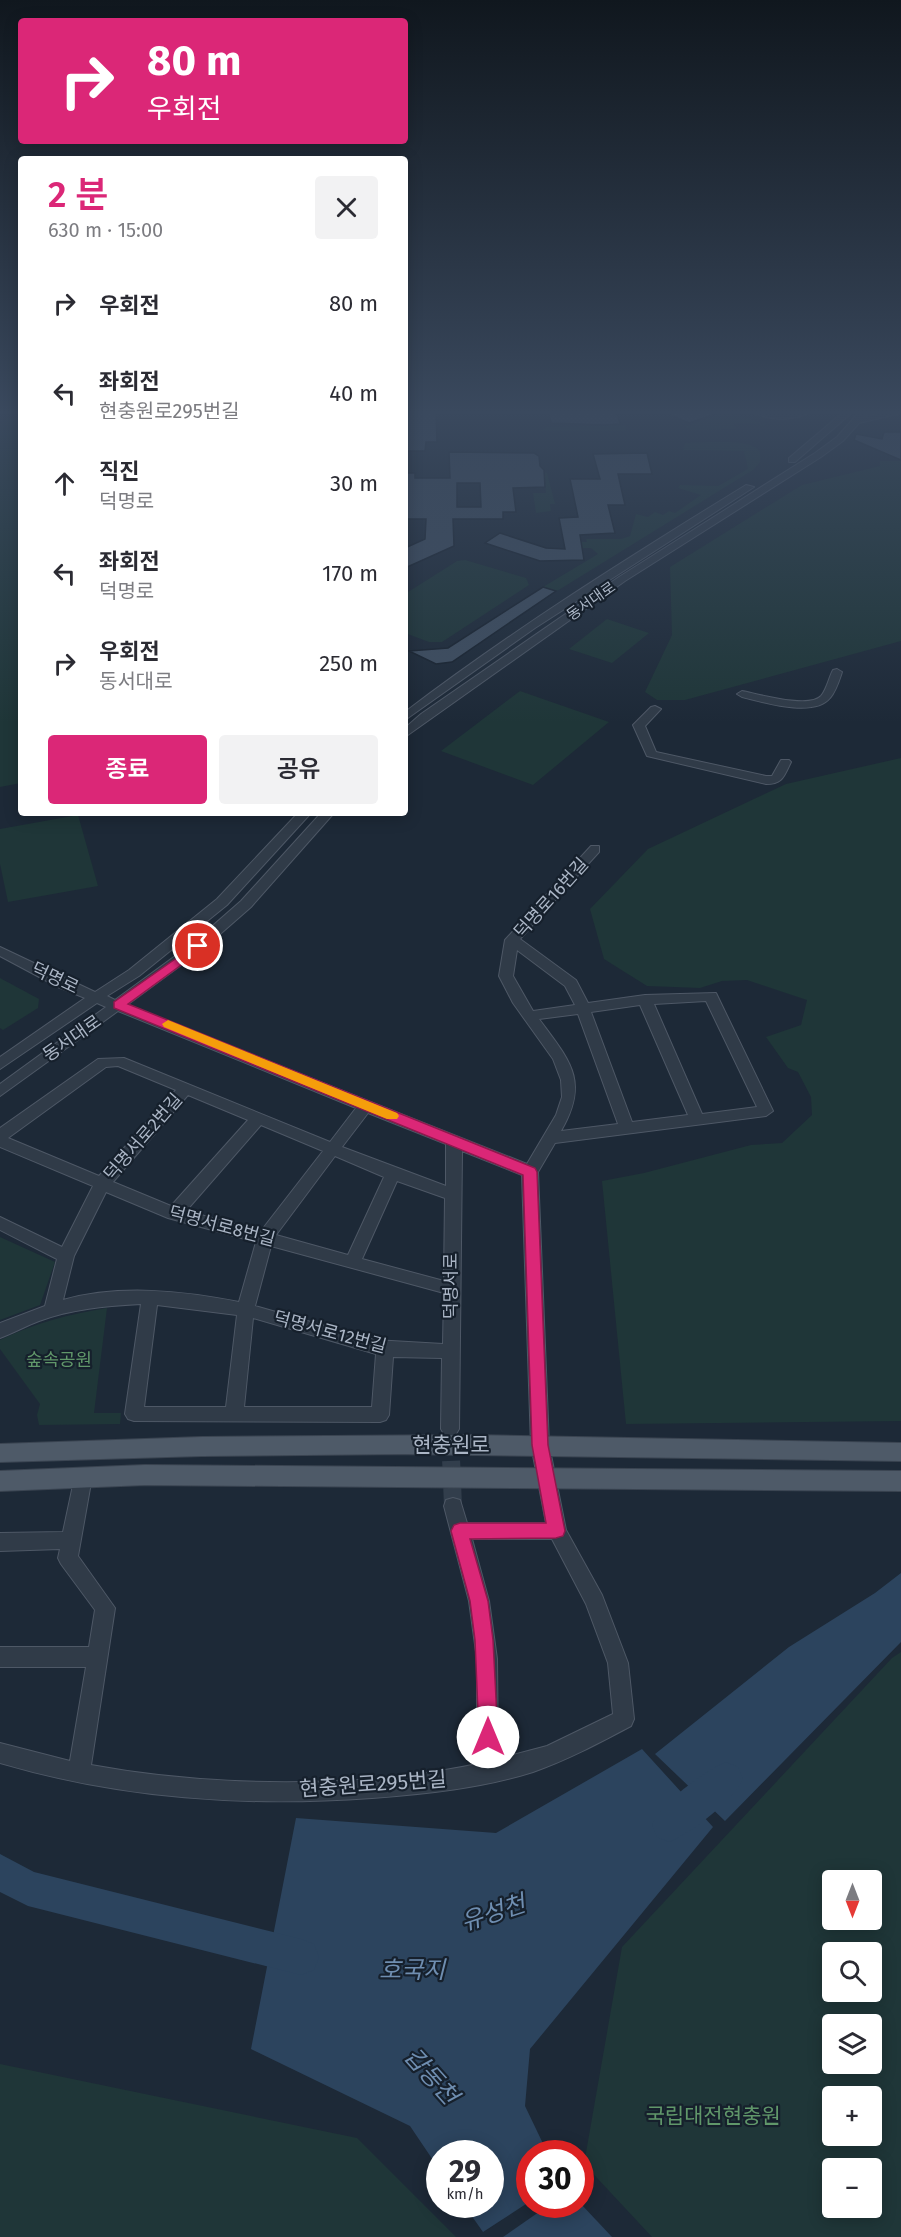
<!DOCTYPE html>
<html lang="ko">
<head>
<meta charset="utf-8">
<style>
	body { margin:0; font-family:"Fira Sans","Noto Sans KR",sans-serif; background:#f2f2f3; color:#2b2b33; height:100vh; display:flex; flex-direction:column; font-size:22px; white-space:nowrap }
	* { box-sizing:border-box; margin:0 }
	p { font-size:20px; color:#7c7c81 }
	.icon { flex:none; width:33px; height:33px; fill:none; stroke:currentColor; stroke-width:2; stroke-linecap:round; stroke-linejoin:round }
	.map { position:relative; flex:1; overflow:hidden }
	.drawer { position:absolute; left:18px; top:156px; width:390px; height:660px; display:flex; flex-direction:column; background:#fff; border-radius:6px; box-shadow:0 3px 15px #0003 }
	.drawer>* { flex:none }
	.guide { position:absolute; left:18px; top:18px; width:390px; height:126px; border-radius:6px; box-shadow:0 3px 15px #0003; background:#db2777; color:#fff; overflow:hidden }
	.needle { width:39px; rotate:180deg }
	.buttons { position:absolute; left:822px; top:1870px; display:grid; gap:12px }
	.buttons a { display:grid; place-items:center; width:60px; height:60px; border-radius:6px; background:#fff; box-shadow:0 3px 15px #0003; font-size:30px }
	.speed { position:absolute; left:426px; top:2140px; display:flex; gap:12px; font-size:30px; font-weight:700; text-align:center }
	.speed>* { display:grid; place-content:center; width:78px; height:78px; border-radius:50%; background:#fff; box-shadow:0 3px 15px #0003; line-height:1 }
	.speed small { font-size:15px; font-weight:400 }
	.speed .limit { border:9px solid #d22; background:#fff; color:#111 }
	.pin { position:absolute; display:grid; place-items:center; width:51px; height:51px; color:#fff; margin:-26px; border:3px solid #fff; border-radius:50%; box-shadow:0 2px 6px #0007 }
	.me { position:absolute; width:66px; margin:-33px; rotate:0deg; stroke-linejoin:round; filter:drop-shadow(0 0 4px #0008) }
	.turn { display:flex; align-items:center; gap:21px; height:126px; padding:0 30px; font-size:27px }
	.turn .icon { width:78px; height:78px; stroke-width:2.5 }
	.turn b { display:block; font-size:42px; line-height:51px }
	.round { display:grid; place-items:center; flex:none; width:63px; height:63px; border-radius:6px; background:#f2f2f3 }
	.summary { display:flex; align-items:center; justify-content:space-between; height:102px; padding:0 30px }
	h1 { font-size:36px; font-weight:600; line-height:45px; color:#db2777 }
	.primary-button { display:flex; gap:12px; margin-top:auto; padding:12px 30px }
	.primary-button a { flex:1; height:69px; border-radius:6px; background:#db2777; color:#fff; font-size:24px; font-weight:600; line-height:69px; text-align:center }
	.primary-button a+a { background:#f2f2f3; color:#2b2b33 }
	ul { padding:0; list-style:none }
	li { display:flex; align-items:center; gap:18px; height:90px; padding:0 30px }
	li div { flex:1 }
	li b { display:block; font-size:22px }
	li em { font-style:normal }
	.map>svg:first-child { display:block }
	.green { fill:#1f3638; fill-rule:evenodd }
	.water { fill:#2c445e }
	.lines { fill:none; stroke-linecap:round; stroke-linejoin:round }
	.river { fill:#2c445e; fill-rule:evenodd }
	.building { fill:#3f4e60; stroke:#18222e; stroke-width:1.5; fill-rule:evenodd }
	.minor-tunnel { stroke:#323e4c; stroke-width:18; stroke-dasharray:18 9; stroke-linecap:butt }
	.minor-casing { stroke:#4e5866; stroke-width:2 }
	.major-casing { stroke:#3a4451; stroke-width:2 }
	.minor { fill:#303b48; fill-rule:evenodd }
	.major { fill:#4e5a68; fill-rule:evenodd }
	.route { fill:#db2777; stroke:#8e194d; stroke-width:1.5 }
	.slow { fill:#f59e0b }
	.labels { text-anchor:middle; stroke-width:4.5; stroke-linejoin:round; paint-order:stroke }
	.far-street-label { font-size:15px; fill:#aab5c5; stroke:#16202c }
	.street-label { font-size:18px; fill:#aab5c5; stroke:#16202c }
	.park-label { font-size:18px; fill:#60976a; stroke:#16202c }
	.near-street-label { font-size:21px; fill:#aab5c5; stroke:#16202c }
	.near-park-label { font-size:21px; fill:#60976a; stroke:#16202c }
	.near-water-label { font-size:24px; font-style:italic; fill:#6f8eb1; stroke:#16202c }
</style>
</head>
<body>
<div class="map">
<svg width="901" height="2237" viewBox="0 0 901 2237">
	<rect width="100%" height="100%" fill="#1d2937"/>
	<g class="green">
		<polygon points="727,411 767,425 734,423 736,429 691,430 685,427"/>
		<polygon points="21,417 21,783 0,787 0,424 4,419"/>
		<polygon points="626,425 626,431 541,431 546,427"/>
		<path d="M685,443C702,443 751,437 760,452V462L753,470L557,591L543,587L598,554L591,548H576V542H587L586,539H621L630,536L636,514L648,517L655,512L663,515L669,511L675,513L701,495L678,488L680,485L718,486L748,469L744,451L683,450Z"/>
		<polygon points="880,461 901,461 901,641 685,700 657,700 645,692 672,635 670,567 802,485 880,466"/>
		<polygon points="544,472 547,473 555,504 550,504 551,511 536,513 533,493 546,493"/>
		<polygon points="465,560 526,578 529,585 442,642 429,642 405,633 405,594 457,561"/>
		<polygon points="607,619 649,633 612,663 569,649"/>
		<polygon points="520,691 609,722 533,785 441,751"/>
		<polygon points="901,758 901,1421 626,1424 602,1181 644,1173 751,1145 782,1143 812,1115 811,1097 798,1072 788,1068 766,1037 801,1025 807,1000 747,980 722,981 700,988 647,986 604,959 590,909 648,849 786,784"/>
		<polygon points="78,815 98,886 8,902 0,864 0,829"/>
		<polygon points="0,978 39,999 38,1008 3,1030 0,1028"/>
		<polygon points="0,1237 55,1262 40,1305 0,1320"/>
		<path d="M107,1308L94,1413H121L120,1424L39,1425L37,1415L40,1404L0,1349V1340C35,1323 69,1314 107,1308Z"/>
		<path d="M901,1652V2237H652L584,2164L622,1947L892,1658ZM832,1881H872V1920H832ZM832,1953H872V1992H832ZM832,2025H872V2064H832ZM832,2097H872V2136H832ZM832,2169H872V2208H832Z"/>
		<polygon points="0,2064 357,2138 456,2237 0,2237"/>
	</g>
	<g class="water">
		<polygon points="901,1573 901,1642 725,1821 655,1754 789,1647 875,1593"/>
		<polygon points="642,1749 713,1827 530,2049 525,2106 548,2154 530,2154 529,2202 483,2232 464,2205 490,2205 490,2154 440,2154 439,2169 410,2126 251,2049 296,1818 496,1833"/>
		<polygon points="581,2204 612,2237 503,2237 549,2205"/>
	</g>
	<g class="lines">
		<g class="river">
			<path d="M726,1762L738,1767L743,1779C734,1800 691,1833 669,1842L657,1837L652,1825C661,1803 704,1771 726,1762Z"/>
			<polygon points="0,1854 34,1872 301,1939 314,1944 319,1957 314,1970 301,1975 28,1906 0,1892"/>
		</g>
	</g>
	<g class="building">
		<polygon points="616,409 620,424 604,425 551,423 548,411"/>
		<polygon points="657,409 724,409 724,411 689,423"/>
		<polygon points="405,410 436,410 437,442 426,442 425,451 405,451"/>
		<polygon points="884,432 901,432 901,460 854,440 856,434 882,439"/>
		<path d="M449,452L534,453L539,456L540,466L544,470L545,487L513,488L516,512H503V519H453L454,546L405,568V548L425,539L426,519H405V473H415V478H450ZM457,483H480L481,507H457Z"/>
		<polygon points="647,453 652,474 618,474 625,505 608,505 615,533 580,535 584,560 540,561 485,543 500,533 546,548 565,549 559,518 578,517 570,479 600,479 593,454"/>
		<polygon points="543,587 556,591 452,662 436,664 409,651 448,648"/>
	</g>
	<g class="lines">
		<polyline class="minor-tunnel" points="450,1434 453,1506"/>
		<defs>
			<g id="minor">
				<path d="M747,409L781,413L814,409C797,423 765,421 747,409Z"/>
				<polygon points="847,409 856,409 795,462 789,462 789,458"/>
				<polygon points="862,409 871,409 864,417 897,409 901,409 901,413 859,423 843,441 821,457 625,581 405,737 405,728 421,714 619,577 815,453 837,437"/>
				<path d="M746,485L754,487L535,628L405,720V712C514,629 629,557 746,485Z"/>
				<path d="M837,669L842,672C839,681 836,691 830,698C814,718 763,702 742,697L737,694L742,691C758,694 809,709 821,696C827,689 829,677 833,670Z"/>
				<path d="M655,706L661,709L645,726L656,752L766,776H772L781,760H789L791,762C784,776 783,784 766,784L647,756L633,725L651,707Z"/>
				<path d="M298,813H311L227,905L139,976L107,996L115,1000L193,943L241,901L321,813H334L251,907L203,949L127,1005L527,1164L556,1115L562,1097L561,1080L553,1059L513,1003L499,976L505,940L591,846H599V852L520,939L576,980L588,1003L645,995L716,993L773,1111L766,1116L555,1143L538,1172L549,1445L566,1530L602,1595L628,1663L634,1719L631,1726C599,1743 567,1760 533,1772C482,1788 426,1794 372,1798C245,1807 123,1799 0,1763V1743L70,1761L86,1667H0V1647H89L95,1610L61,1564L58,1558L60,1549L0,1551V1533L63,1532L76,1471L83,1469L90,1471L92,1477L78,1556L115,1608L91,1765C210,1787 359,1789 477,1764V1659L469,1601L444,1506L446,1500L453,1498L460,1500L467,1523H546L531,1445L522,1175L462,1151L459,1429L456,1434L450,1437L444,1434L441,1429L442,1358L393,1357L389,1415L386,1420L380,1422L134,1421L128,1419L125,1414L141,1304C106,1306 71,1309 39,1321C26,1326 13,1333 0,1338V1323L45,1306L57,1259L0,1230V1217L62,1247L93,1186L0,1147V1128L98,1059L124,1058L330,1142L356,1108L118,1011L0,1096V1084L106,1007L97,1003L0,1069V1057L85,998L58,987L0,956V947L95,992L129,970L217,899ZM517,950L565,986L575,1005L533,1011L513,976ZM706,1001L757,1107L702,1114L654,1004ZM640,1005L688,1115L632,1122L591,1012ZM578,1014L618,1124L561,1131C590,1081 570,1061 539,1019ZM118,1066L176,1090L99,1176L8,1138L106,1067ZM188,1095L248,1120L171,1206L113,1182ZM368,1113L446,1144V1186L342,1147ZM261,1125L323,1151L261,1231L186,1211ZM335,1156L384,1177L348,1255L276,1235ZM397,1181L445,1198L444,1281L362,1259ZM106,1192L168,1218L256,1242L239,1302C183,1291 120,1284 63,1300L74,1256ZM271,1246L444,1293L443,1344L374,1340L255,1306ZM157,1305L237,1315L226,1407H144ZM253,1318L376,1354L372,1407H244ZM472,1539H552L586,1604L608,1663L613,1714L547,1746L498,1759L497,1659L489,1601Z"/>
			</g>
			<g id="major">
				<polygon points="472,1435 901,1443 901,1461 404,1454 202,1456 0,1462 0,1444 202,1437"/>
				<polygon points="145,1465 901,1471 901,1491 145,1485 0,1491 0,1471"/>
			</g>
		</defs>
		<use href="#minor" class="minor-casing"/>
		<use href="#major" class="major-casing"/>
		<use href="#minor" class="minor"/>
		<use href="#major" class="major"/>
	</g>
	<linearGradient id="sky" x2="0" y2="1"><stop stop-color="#10171e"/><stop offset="0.57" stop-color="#3a495e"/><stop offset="1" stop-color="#3a495e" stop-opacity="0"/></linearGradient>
	<rect width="901" height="723" fill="url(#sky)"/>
	<polygon class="route" points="198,943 203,944 203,949 128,1004 535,1168 537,1172 548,1445 565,1531 563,1536 556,1538 470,1539 488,1601 493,1640 498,1737 495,1744 488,1747 482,1744 479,1737 475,1640 470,1601 451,1531 454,1525 460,1523 546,1523 532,1445 523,1175 114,1008 114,1002"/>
	<polygon class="slow" points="168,1020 397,1113 399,1116 397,1119 387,1119 164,1027 162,1024"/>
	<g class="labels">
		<g class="far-street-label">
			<text transform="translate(591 601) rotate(-35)" y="5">동서대로</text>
		</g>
		<g class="street-label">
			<text transform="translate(551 898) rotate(-48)" y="6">덕명로16번길</text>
			<text transform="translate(55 978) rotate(25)" y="6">덕명로</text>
			<text transform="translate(72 1038) rotate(-35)" y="6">동서대로</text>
			<text transform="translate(143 1137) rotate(-49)" y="6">덕명서로2번길</text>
			<text transform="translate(222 1226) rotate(15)" y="6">덕명서로8번길</text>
			<text transform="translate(451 1286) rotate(-90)" y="6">덕명서로</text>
			<text transform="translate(330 1332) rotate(15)" y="6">덕명서로12번길</text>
		</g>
		<g class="park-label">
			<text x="59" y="1366">숲속공원</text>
		</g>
		<g class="near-street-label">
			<text x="451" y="1452">현충원로</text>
			<text transform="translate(373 1784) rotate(-4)" y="7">현충원로295번길</text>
		</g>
		<g class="near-park-label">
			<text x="713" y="2123">국립대전현충원</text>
		</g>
		<g class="near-water-label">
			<text transform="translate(493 1913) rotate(-18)" y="8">유성천</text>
			<text x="412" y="1978">호국지</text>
			<text transform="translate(431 2076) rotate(48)" y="8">갑동천</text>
		</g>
	</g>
</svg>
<div class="buttons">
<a><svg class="needle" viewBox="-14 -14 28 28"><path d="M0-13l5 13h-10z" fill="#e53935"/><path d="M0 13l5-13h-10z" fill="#7c7c81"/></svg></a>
<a><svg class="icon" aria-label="search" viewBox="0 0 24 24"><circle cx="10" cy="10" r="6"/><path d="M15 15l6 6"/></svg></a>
<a><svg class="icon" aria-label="layers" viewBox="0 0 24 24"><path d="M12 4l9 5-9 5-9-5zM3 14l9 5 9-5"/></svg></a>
<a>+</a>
<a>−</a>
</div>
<div class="speed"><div>29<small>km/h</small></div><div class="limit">30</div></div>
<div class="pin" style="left:198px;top:946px;background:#d93025"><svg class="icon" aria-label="arrive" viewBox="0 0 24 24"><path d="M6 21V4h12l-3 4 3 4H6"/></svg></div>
<svg class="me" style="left:488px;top:1737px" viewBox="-20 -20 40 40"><circle r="19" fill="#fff"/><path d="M0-13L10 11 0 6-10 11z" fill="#db2777"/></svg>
<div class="guide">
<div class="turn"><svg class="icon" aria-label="right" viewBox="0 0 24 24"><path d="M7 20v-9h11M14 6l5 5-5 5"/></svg><div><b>80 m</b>우회전</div></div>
</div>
<section class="drawer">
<div class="summary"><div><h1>2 분</h1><p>630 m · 15:00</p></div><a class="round"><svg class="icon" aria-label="close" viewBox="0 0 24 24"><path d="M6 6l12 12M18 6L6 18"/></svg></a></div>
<ul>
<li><svg class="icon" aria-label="right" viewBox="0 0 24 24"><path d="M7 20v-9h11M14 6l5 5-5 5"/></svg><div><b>우회전</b></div><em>80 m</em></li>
<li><svg class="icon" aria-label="left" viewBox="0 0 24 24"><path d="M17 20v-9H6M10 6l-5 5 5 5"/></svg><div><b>좌회전</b><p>현충원로295번길</p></div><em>40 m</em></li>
<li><svg class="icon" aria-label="ahead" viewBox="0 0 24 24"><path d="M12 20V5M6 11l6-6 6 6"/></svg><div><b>직진</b><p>덕명로</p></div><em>30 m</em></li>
<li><svg class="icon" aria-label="left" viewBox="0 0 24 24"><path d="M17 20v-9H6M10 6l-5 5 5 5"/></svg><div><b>좌회전</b><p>덕명로</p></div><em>170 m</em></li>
<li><svg class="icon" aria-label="right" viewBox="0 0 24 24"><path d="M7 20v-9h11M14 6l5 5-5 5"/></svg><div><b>우회전</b><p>동서대로</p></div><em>250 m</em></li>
</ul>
<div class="primary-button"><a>종료</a><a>공유</a></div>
</section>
</div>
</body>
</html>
